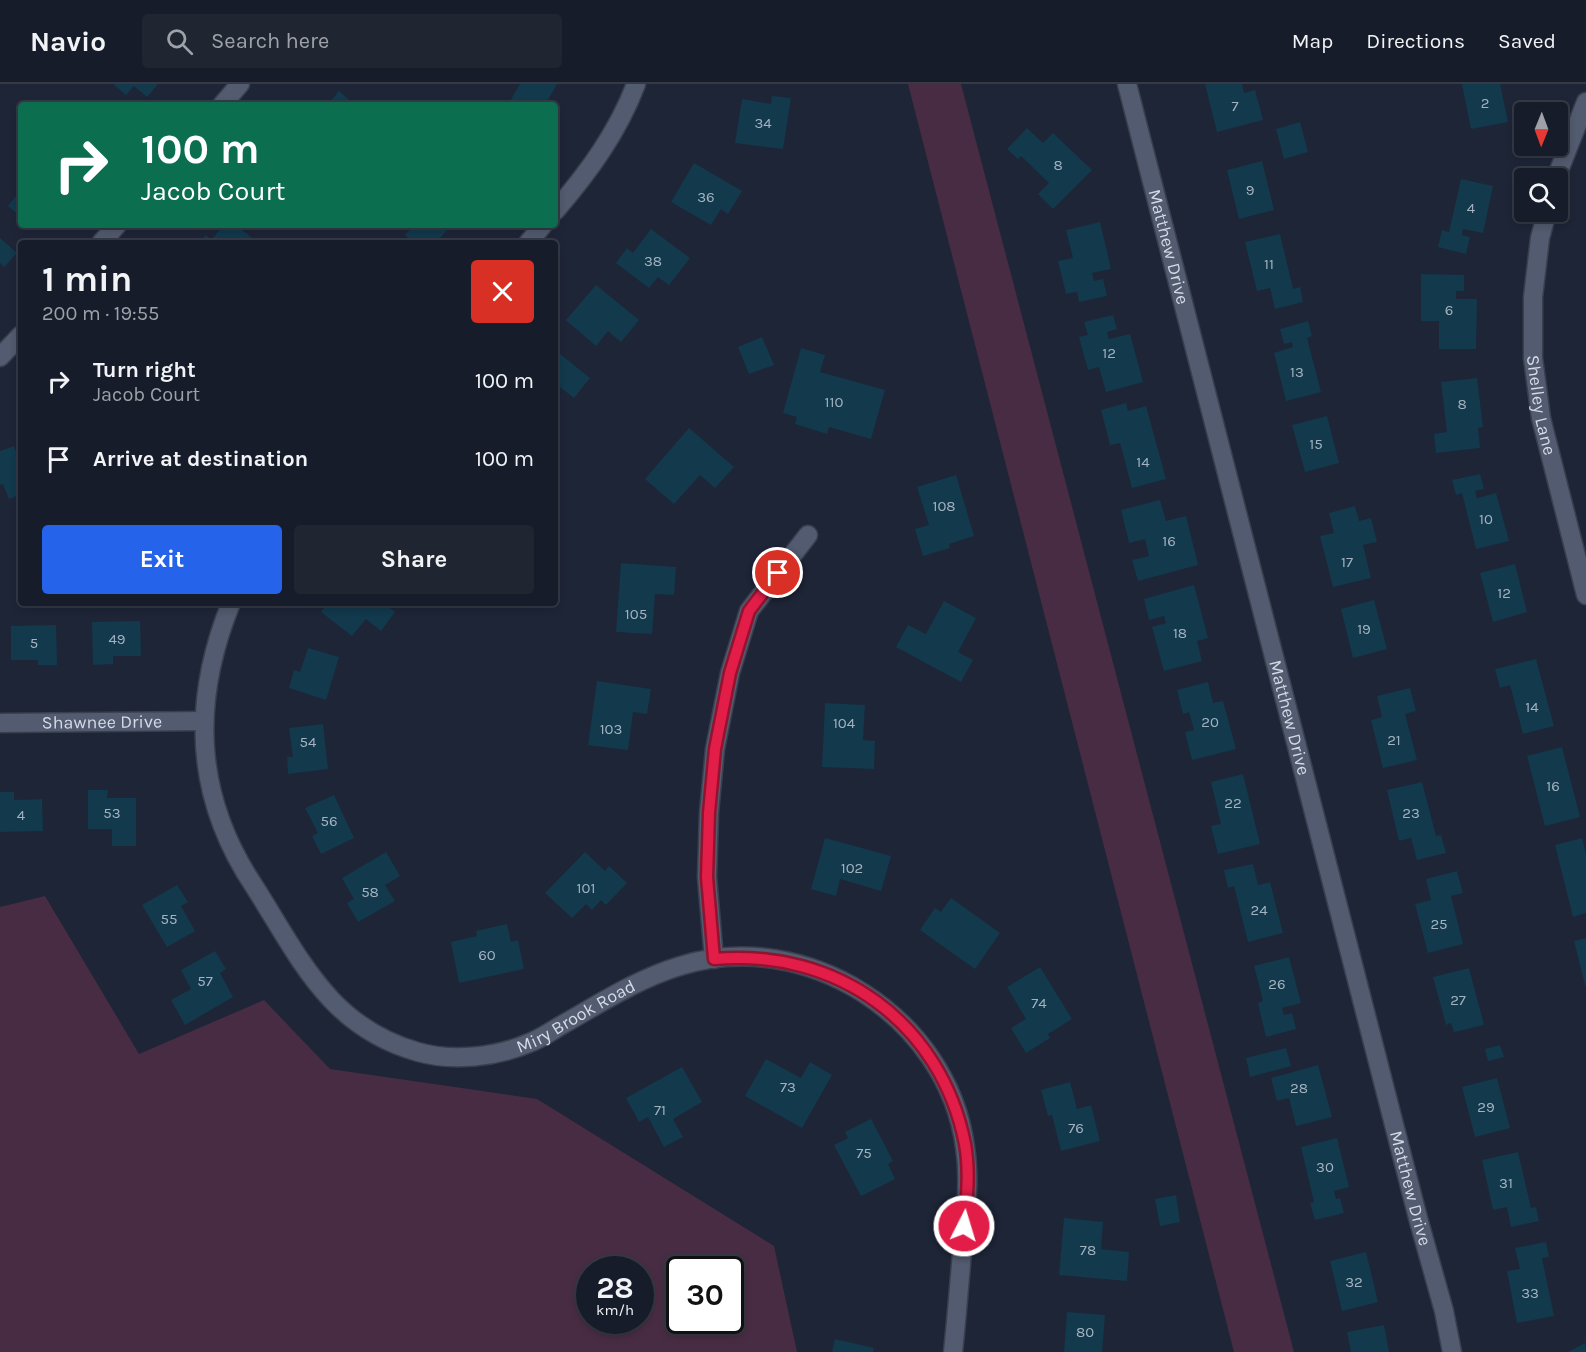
<!DOCTYPE html>
<html lang="en">
<head>
<meta charset="utf-8">
<style>
	body { margin:0; font-family:Karla,sans-serif; background:#1f2531; color:#f1f3f6; height:100vh; display:flex; flex-direction:column; font-size:22px; white-space:nowrap }
	* { box-sizing:border-box; margin:0 }
	p { font-size:20px; color:#9ea1a8 }
	.icon { flex:none; width:33px; height:33px; fill:none; stroke:currentColor; stroke-width:2; stroke-linecap:round; stroke-linejoin:round }
	.map { position:relative; flex:1; overflow:hidden }
	.side { position:absolute; left:18px; top:156px; width:540px; height:366px; display:flex; flex-direction:column; background:#161c29; border-radius:6px; box-shadow:0 3px 9px #0003,0 0 0 2px #353a46 }
	.side>* { flex:none }
	.top-card { position:absolute; left:18px; top:18px; width:540px; height:126px; border-radius:6px; box-shadow:0 3px 9px #0003,0 0 0 2px #353a46; background:#0b6e4f; color:#fff; overflow:hidden }
	.needle { width:39px; rotate:181deg }
	.controls { position:absolute; left:1514px; top:18px; display:grid; gap:12px }
	.controls a { display:grid; place-items:center; width:54px; height:54px; border-radius:6px; background:#161c29; box-shadow:0 3px 9px #0003,0 0 0 2px #353a46; font-size:30px }
	.speed { position:absolute; left:576px; top:1172px; display:flex; gap:12px; font-size:30px; font-weight:700; text-align:center }
	.speed>* { display:grid; place-content:center; width:78px; height:78px; border-radius:50%; background:#161c29; box-shadow:0 3px 9px #0003,0 0 0 2px #353a46; line-height:1 }
	.speed small { font-size:15px; font-weight:400 }
	.speed .limit { border:3px solid #111; border-radius:9px; background:#fff; color:#111 }
	.pin { position:absolute; display:grid; place-items:center; width:51px; height:51px; color:#fff; margin:-26px; border:3px solid #fff; border-radius:50%; box-shadow:0 2px 6px #0007 }
	.me { position:absolute; width:66px; margin:-33px; rotate:5deg; stroke-linejoin:round; filter:drop-shadow(0 0 4px #0008) }
	.turn { display:flex; align-items:center; gap:21px; height:126px; padding:0 24px; font-size:27px }
	.turn .icon { width:78px; height:78px; stroke-width:2.5 }
	.turn b { display:block; font-size:42px; line-height:51px }
	.round { display:grid; place-items:center; flex:none; width:63px; height:63px; border-radius:6px; background:#1f2531 }
	.overview { display:flex; align-items:center; justify-content:space-between; height:102px; padding:0 24px }
	h1 { font-size:36px; font-weight:700; line-height:45px }
	.button { display:flex; gap:12px; margin-top:auto; padding:12px 24px }
	.button a { flex:1; height:69px; border-radius:6px; background:#2563eb; color:#fff; font-size:24px; font-weight:700; line-height:69px; text-align:center }
	.button a+a { background:#1f2531; color:#f1f3f6 }
	ul { padding:0; list-style:none }
	li { display:flex; align-items:center; gap:18px; height:78px; padding:0 24px }
	li div { flex:1 }
	li b { display:block; font-size:22px }
	li em { font-style:normal }
	header { display:flex; align-items:center; gap:36px; box-sizing:border-box; height:84px; padding:0 30px; background:#161c29; border-bottom:2px solid #353a46 }
	header strong { font-size:28px }
	nav { display:flex; gap:33px; margin-inline-start:auto; font-size:21px }
	.search { width:420px; height:54px; background:#1f2531; display:flex; align-items:center; gap:15px; box-sizing:border-box; padding:0 21px; border-radius:6px; color:#9ea1a8; font-size:22px }
	.map>svg:first-child { display:block }
	.green { fill:#482c43; fill-rule:evenodd }
	.building { fill:#12394c }
	.lines { fill:none; stroke-linecap:round; stroke-linejoin:round }
	.minor-casing { stroke:#393f4e; stroke-width:21 }
	.minor { stroke:#525b6f; stroke-width:18 }
	.route-casing { stroke:#92132f; stroke-width:15 }
	.route { stroke:#e11d48; stroke-width:10 }
	.labels { text-anchor:middle; stroke-width:6; stroke-linejoin:round; paint-order:stroke }
	.number-label { font-size:15px; fill:#a4b2c0 }
	.street-label { font-size:18px; fill:#d5dae6; stroke:#1e2537 }
</style>
</head>
<body>
<header>
<strong>Navio</strong>
<div class="search"><svg class="icon" aria-label="search" viewBox="0 0 24 24"><circle cx="10" cy="10" r="6"/><path d="M15 15l6 6"/></svg>Search here</div>
<nav><a>Map</a><a>Directions</a><a>Saved</a></nav>
</header>
<div class="map">
<svg width="1586" height="1268" viewBox="0 0 1586 1268">
	<rect width="100%" height="100%" fill="#1e2537"/>
	<g class="green">
		<polygon points="908,0 961,0 1294,1268 1234,1268"/>
		<path d="M45,812L139,970L264,916L330,985L537,1015L774,1162L797,1268H0V823ZM590,1185H640V1236H590ZM680,1185H730V1236H680Z"/>
	</g>
	<g class="building">
		<polygon points="115,0 158,0 147,13 134,2 126,11 114,1"/>
		<polygon points="520,0 557,0 545,21 512,21 509,19"/>
		<polygon points="1205,0 1242,0 1244,9 1255,6 1263,36 1217,48"/>
		<polygon points="1462,0 1500,0 1508,38 1471,45"/>
		<polygon points="339,7 355,21 327,21"/>
		<polygon points="772,12 791,14 783,65 735,59 742,15 771,20"/>
		<polygon points="1300,38 1308,68 1284,75 1276,45"/>
		<polygon points="1027,44 1043,59 1053,49 1092,86 1053,125 1038,110 1049,99 1021,72 1018,75 1007,65"/>
		<polygon points="1262,77 1274,126 1239,135 1227,86"/>
		<polygon points="694,79 742,107 728,130 721,125 711,141 671,118"/>
		<polygon points="1461,95 1493,102 1483,149 1463,145 1462,151 1470,153 1466,170 1438,163 1442,146 1449,148"/>
		<polygon points="21,106 21,133 8,122"/>
		<polygon points="1100,138 1111,185 1092,189 1094,197 1103,195 1107,212 1079,218 1077,208 1066,210 1058,177 1073,174 1066,146"/>
		<polygon points="224,141 236,141 258,159 200,159 206,151 211,156"/>
		<polygon points="414,141 452,141 438,156 441,159 414,159 405,151"/>
		<polygon points="651,145 690,174 669,201 658,193 649,204 616,179 627,164 633,169"/>
		<polygon points="1280,150 1293,205 1300,203 1303,218 1275,225 1270,204 1257,207 1245,158"/>
		<polygon points="0,154 17,169 4,183 0,179"/>
		<polygon points="1421,190 1464,191 1464,207 1456,207 1456,215 1477,215 1476,265 1439,265 1439,237 1421,237"/>
		<polygon points="596,201 639,236 621,258 608,247 596,262 566,236"/>
		<polygon points="1113,231 1117,245 1107,248 1109,255 1130,250 1143,298 1106,308 1099,283 1088,286 1079,253 1088,251 1084,238"/>
		<polygon points="1308,237 1312,252 1307,254 1321,308 1286,317 1274,269 1293,263 1292,258 1284,260 1280,245"/>
		<polygon points="762,253 774,281 749,290 738,263"/>
		<polygon points="801,264 825,271 820,288 885,306 871,355 829,343 827,350 795,340 797,333 783,329"/>
		<polygon points="555,266 590,294 574,314 560,303 555,309"/>
		<polygon points="1477,294 1483,343 1478,344 1480,364 1436,369 1434,350 1447,348 1441,298"/>
		<polygon points="1126,319 1128,327 1146,322 1166,395 1132,404 1120,359 1110,361 1101,326"/>
		<polygon points="1327,332 1339,379 1305,388 1292,341"/>
		<polygon points="689,344 734,383 715,404 700,391 674,420 645,395"/>
		<polygon points="14,362 21,380 21,410 9,415 3,400 0,401 0,367"/>
		<polygon points="1480,390 1484,405 1475,407 1477,414 1496,409 1509,457 1476,465 1462,409 1456,411 1452,396"/>
		<polygon points="956,391 974,452 949,460 950,464 923,472 915,445 929,441 917,403"/>
		<polygon points="1160,416 1166,437 1186,432 1198,481 1138,497 1132,476 1149,472 1145,455 1129,459 1121,426"/>
		<polygon points="1355,422 1359,437 1371,434 1377,458 1363,461 1371,494 1333,503 1320,452 1334,449 1329,429"/>
		<polygon points="621,479 676,483 674,511 655,510 652,550 616,548"/>
		<polygon points="1515,480 1527,528 1493,538 1480,489"/>
		<polygon points="1194,501 1208,554 1197,557 1202,577 1164,587 1152,543 1166,539 1164,532 1149,536 1144,515"/>
		<polygon points="1374,516 1387,565 1353,574 1341,525"/>
		<polygon points="944,517 976,534 958,568 973,576 961,598 896,563 908,541 926,550"/>
		<polygon points="328,519 384,519 395,528 381,547 366,535 352,552 321,528"/>
		<polygon points="140,537 141,572 113,572 113,580 93,581 92,538"/>
		<polygon points="56,541 57,581 38,581 38,576 11,576 11,542"/>
		<polygon points="308,564 339,573 326,616 289,604 294,586 300,588"/>
		<polygon points="1536,575 1554,642 1523,650 1510,601 1500,604 1495,585"/>
		<polygon points="597,597 651,605 647,630 633,628 628,666 588,661"/>
		<polygon points="1208,598 1213,619 1223,617 1236,665 1192,676 1185,648 1194,646 1189,628 1183,630 1177,606"/>
		<polygon points="1410,604 1416,627 1405,630 1417,676 1383,684 1371,636 1382,633 1377,612"/>
		<polygon points="825,619 865,621 863,656 875,657 874,685 822,683"/>
		<polygon points="323,640 328,685 288,690 287,673 293,673 289,644"/>
		<polygon points="1562,663 1580,733 1545,742 1527,672"/>
		<polygon points="1243,690 1260,760 1218,770 1211,742 1221,740 1211,698"/>
		<polygon points="1422,698 1436,752 1441,751 1446,769 1417,776 1411,754 1399,757 1387,706"/>
		<polygon points="88,706 108,706 107,714 136,714 136,762 112,762 112,745 88,745"/>
		<polygon points="0,708 14,708 14,716 42,715 43,747 0,748"/>
		<polygon points="334,711 354,754 321,770 312,752 318,749 305,724"/>
		<polygon points="825,754 891,772 881,807 840,795 836,812 811,805"/>
		<polygon points="1582,754 1586,770 1586,829 1573,833 1555,761"/>
		<polygon points="386,768 400,792 385,801 395,817 358,838 347,819 354,815 342,794"/>
		<polygon points="585,768 605,787 609,782 627,799 606,821 601,816 592,826 586,820 572,834 545,809"/>
		<polygon points="1253,780 1258,801 1270,798 1283,849 1248,858 1234,802 1228,804 1224,786"/>
		<polygon points="1457,787 1463,809 1451,812 1463,860 1428,869 1415,820 1431,816 1426,795"/>
		<polygon points="177,801 188,818 181,822 195,847 167,863 142,821"/>
		<polygon points="951,814 1000,849 975,885 920,846 935,824 941,828"/>
		<polygon points="507,840 511,858 518,856 524,885 459,899 451,858 477,852 476,847"/>
		<polygon points="1586,854 1586,901 1585,901 1574,857"/>
		<polygon points="215,867 226,885 220,889 233,913 185,941 171,916 191,905 181,886"/>
		<polygon points="1289,873 1301,919 1282,924 1284,931 1292,929 1296,945 1266,953 1258,919 1263,917 1254,882"/>
		<polygon points="1040,883 1072,935 1048,950 1050,954 1026,969 1011,944 1026,935 1007,903"/>
		<polygon points="1469,884 1484,941 1454,948 1451,939 1446,941 1433,893"/>
		<polygon points="1500,961 1504,973 1488,977 1485,965"/>
		<polygon points="1286,964 1291,982 1250,993 1246,974"/>
		<polygon points="766,975 801,994 810,978 832,991 802,1044 745,1012"/>
		<polygon points="1318,981 1332,1033 1296,1042 1289,1014 1277,1017 1271,994"/>
		<polygon points="682,983 702,1018 673,1035 683,1053 664,1063 648,1033 639,1038 626,1014"/>
		<polygon points="1497,994 1510,1044 1475,1053 1462,1003"/>
		<polygon points="1070,998 1077,1025 1091,1021 1100,1057 1061,1067 1052,1031 1048,1032 1041,1006"/>
		<polygon points="871,1035 893,1077 888,1080 895,1095 861,1112 834,1061 848,1054 845,1048"/>
		<polygon points="1337,1054 1349,1103 1334,1107 1336,1115 1340,1114 1344,1129 1315,1136 1310,1119 1314,1118 1301,1063"/>
		<polygon points="1518,1068 1531,1124 1536,1123 1539,1137 1511,1143 1507,1123 1493,1126 1482,1076"/>
		<polygon points="1176,1111 1180,1138 1160,1142 1155,1115"/>
		<polygon points="1064,1134 1103,1138 1101,1165 1129,1168 1127,1197 1059,1191"/>
		<polygon points="1546,1158 1549,1173 1542,1174 1554,1232 1517,1239 1507,1187 1520,1185 1515,1164"/>
		<polygon points="1366,1168 1378,1218 1342,1227 1330,1177"/>
		<polygon points="1067,1228 1105,1231 1102,1268 1064,1268"/>
		<polygon points="1384,1241 1389,1268 1351,1268 1347,1248"/>
		<polygon points="835,1255 874,1264 873,1268 832,1268"/>
		<polygon points="1585,1259 1586,1268 1568,1268"/>
	</g>
	<g class="lines">
		<defs>
			<g id="minor">
				<path id="s1" d="M1127,0L1418,1134L1444,1227L1452,1268"/>
				<polyline points="222,21 240,0"/>
				<polyline points="1556,94 1586,18"/>
				<path d="M555,127C588,89 618,48 636,0"/>
				<path id="s2" d="M1547,128L1540,154L1533,213V274L1541,334L1586,511"/>
				<polyline points="101,159 117,141"/>
				<polyline points="528,159 543,141"/>
				<polyline points="0,273 21,251"/>
				<path id="s3" d="M231,519C191,618 194,712 254,802C300,874 329,943 418,968C453,978 496,973 529,959C540,955 550,948 560,942C599,920 637,895 680,882C805,842 948,933 965,1063C970,1094 966,1124 963,1155C960,1193 957,1230 953,1268"/>
				<path id="s4" d="M0,639L204,637"/>
				<polyline points="714,875 707,793 709,729 715,665 730,589 749,527 808,451"/>
			</g>
		</defs>
		<use href="#minor" class="minor-casing"/>
		<use href="#minor" class="minor"/>
	</g>
	<g class="lines">
		<defs>
			<path id="route" d="M778,489L749,527L730,589L715,665L709,729L707,793L714,875C836,864 941,938 965,1060C970,1087 967,1115 964,1142"/>
		</defs>
		<use href="#route" class="route-casing"/>
		<use href="#route" class="route"/>
	</g>
	<g class="labels">
		<g class="number-label">
			<text x="1485" y="24">2</text>
			<text x="1235" y="27">7</text>
			<text x="763" y="44">34</text>
			<text x="1058" y="86">8</text>
			<text x="1250" y="111">9</text>
			<text x="706" y="118">36</text>
			<text x="1471" y="129">4</text>
			<text x="653" y="182">38</text>
			<text x="1269" y="185">11</text>
			<text x="1449" y="231">6</text>
			<text x="1109" y="274">12</text>
			<text x="1297" y="293">13</text>
			<text x="834" y="323">110</text>
			<text x="1462" y="325">8</text>
			<text x="1316" y="365">15</text>
			<text x="1143" y="383">14</text>
			<text x="944" y="427">108</text>
			<text x="1486" y="440">10</text>
			<text x="1169" y="462">16</text>
			<text x="1347" y="483">17</text>
			<text x="1504" y="514">12</text>
			<text x="636" y="535">105</text>
			<text x="1364" y="550">19</text>
			<text x="1180" y="554">18</text>
			<text x="117" y="560">49</text>
			<text x="34" y="564">5</text>
			<text x="1532" y="628">14</text>
			<text x="1210" y="643">20</text>
			<text x="844" y="644">104</text>
			<text x="611" y="650">103</text>
			<text x="1394" y="661">21</text>
			<text x="308" y="663">54</text>
			<text x="1553" y="707">16</text>
			<text x="1233" y="724">22</text>
			<text x="112" y="734">53</text>
			<text x="1411" y="734">23</text>
			<text x="21" y="736">4</text>
			<text x="329" y="742">56</text>
			<text x="852" y="789">102</text>
			<text x="586" y="809">101</text>
			<text x="370" y="813">58</text>
			<text x="1259" y="831">24</text>
			<text x="169" y="840">55</text>
			<text x="1439" y="845">25</text>
			<text x="487" y="876">60</text>
			<text x="205" y="902">57</text>
			<text x="1277" y="905">26</text>
			<text x="1458" y="921">27</text>
			<text x="1039" y="924">74</text>
			<text x="788" y="1008">73</text>
			<text x="1299" y="1009">28</text>
			<text x="1486" y="1028">29</text>
			<text x="660" y="1031">71</text>
			<text x="1076" y="1049">76</text>
			<text x="864" y="1074">75</text>
			<text x="1325" y="1088">30</text>
			<text x="1506" y="1104">31</text>
			<text x="1088" y="1171">78</text>
			<text x="1354" y="1203">32</text>
			<text x="1530" y="1214">33</text>
			<text x="1085" y="1253">80</text>
		</g>
		<g class="street-label">
			<text dy="6" stroke="none"><textPath href="#s1" startOffset="168">Matthew Drive</textPath></text>
			<text dy="6" stroke="none"><textPath href="#s2" startOffset="195">Shelley Lane</textPath></text>
			<text dy="6" stroke="none"><textPath href="#s1" startOffset="654">Matthew Drive</textPath></text>
			<text dy="6" stroke="none"><textPath href="#s4" startOffset="102">Shawnee Drive</textPath></text>
			<text dy="6" stroke="none"><textPath href="#s3" startOffset="704">Miry Brook Road</textPath></text>
			<text dy="6" stroke="none"><textPath href="#s1" startOffset="1140">Matthew Drive</textPath></text>
		</g>
	</g>
</svg>
<div class="controls">
<a><svg class="needle" viewBox="-14 -14 28 28"><path d="M0-13l5 13h-10z" fill="#e53935"/><path d="M0 13l5-13h-10z" fill="#9ea1a8"/></svg></a>
<a><svg class="icon" aria-label="search" viewBox="0 0 24 24"><circle cx="10" cy="10" r="6"/><path d="M15 15l6 6"/></svg></a>
</div>
<div class="speed"><div>28<small>km/h</small></div><div class="limit">30</div></div>
<div class="pin" style="left:778px;top:489px;background:#d93025"><svg class="icon" aria-label="arrive" viewBox="0 0 24 24"><path d="M6 21V4h12l-3 4 3 4H6"/></svg></div>
<svg class="me" style="left:964px;top:1142px" viewBox="-20 -20 40 40"><circle r="17" fill="#e11d48" stroke="#fff" stroke-width="3"/><path d="M0-11L8 9 0 5-8 9z" fill="#fff"/></svg>
<div class="top-card">
<div class="turn"><svg class="icon" aria-label="right" viewBox="0 0 24 24"><path d="M7 20v-9h11M14 6l5 5-5 5"/></svg><div><b>100 m</b>Jacob Court</div></div>
</div>
<section class="side">
<div class="overview"><div><h1>1 min</h1><p>200 m · 19:55</p></div><a class="round" style="background:#d93025;color:#fff"><svg class="icon" aria-label="close" viewBox="0 0 24 24"><path d="M6 6l12 12M18 6L6 18"/></svg></a></div>
<ul>
<li><svg class="icon" aria-label="right" viewBox="0 0 24 24"><path d="M7 20v-9h11M14 6l5 5-5 5"/></svg><div><b>Turn right</b><p>Jacob Court</p></div><em>100 m</em></li>
<li><svg class="icon" aria-label="arrive" viewBox="0 0 24 24"><path d="M6 21V4h12l-3 4 3 4H6"/></svg><div><b>Arrive at destination</b></div><em>100 m</em></li>
</ul>
<div class="button"><a>Exit</a><a>Share</a></div>
</section>
</div>
</body>
</html>
